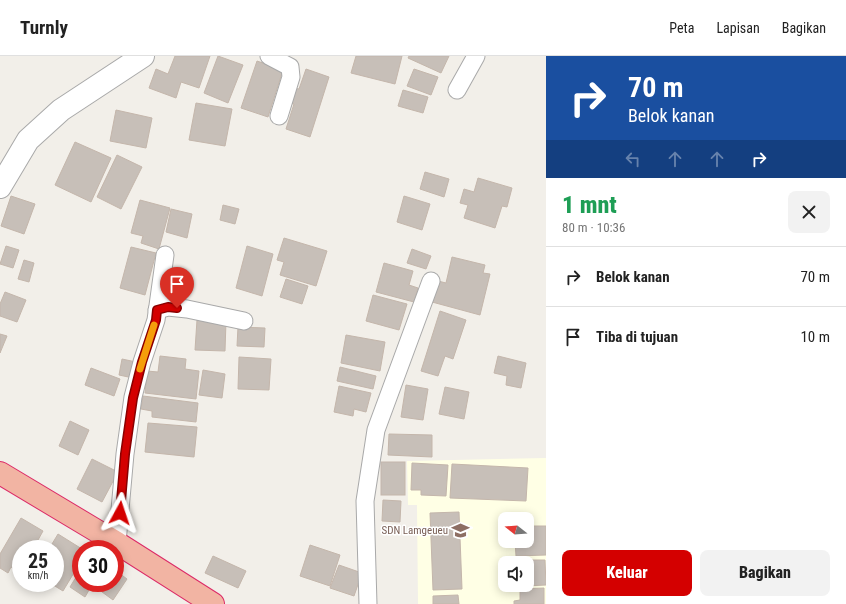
<!DOCTYPE html>
<html lang="id">
<head>
<meta charset="utf-8">
<style>
	body { margin:0; font-family:"Roboto Condensed",sans-serif; background:#f2f2f2; color:#222; height:100vh; display:flex; flex-direction:column; font-size:15px; white-space:nowrap }
	* { box-sizing:border-box; margin:0 }
	p { font-size:13px; color:#767676 }
	.icon { flex:none; width:22px; height:22px; fill:none; stroke:currentColor; stroke-width:2; stroke-linecap:round; stroke-linejoin:round }
	.map { position:relative; flex:1; overflow:hidden }
	.details { display:flex; flex-direction:column; background:#fff; width:300px }
	.details>* { flex:none }
	.hud { background:#1a4fa0; color:#fff; overflow:hidden }
	.needle { width:26px; rotate:287deg }
	.controls { position:absolute; left:498px; top:456px; display:grid; gap:8px }
	.controls a { display:grid; place-items:center; width:36px; height:36px; border-radius:8px; background:#fff; box-shadow:0 2px 10px #0003; font-size:20px }
	.speed { position:absolute; left:12px; top:484px; display:flex; gap:8px; font-size:20px; font-weight:700; text-align:center }
	.speed>* { display:grid; place-content:center; width:52px; height:52px; border-radius:50%; background:#fff; box-shadow:0 2px 10px #0003; line-height:1 }
	.speed small { font-size:10px; font-weight:400 }
	.speed .limit { border:6px solid #d22; background:#fff; color:#111 }
	.pin { position:absolute; display:grid; place-items:center; width:34px; height:34px; color:#fff; margin:-41px -17px; border-radius:50% 50% 50% 0; rotate:-45deg; box-shadow:0 0 4px #0007 }
	.pin .icon { rotate:45deg }
	.me { position:absolute; width:44px; margin:-22px; rotate:5deg; stroke-linejoin:round; filter:drop-shadow(0 0 3px #0008) }
	.turn { display:flex; align-items:center; gap:14px; height:84px; padding:0 16px; font-size:18px }
	.turn .icon { width:52px; height:52px; stroke-width:2.5 }
	.turn b { display:block; font-size:28px; line-height:34px }
	.lanes { display:flex; align-items:center; height:38px; padding:0 16px; background:#0003; justify-content:center; gap:20px; direction:ltr }
	.lanes .off { opacity:.35 }
	.round { display:grid; place-items:center; flex:none; width:42px; height:42px; border-radius:8px; background:#f2f2f2 }
	.summary { display:flex; align-items:center; justify-content:space-between; height:68px; padding:0 16px }
	h1 { font-size:24px; font-weight:800; line-height:30px; color:#1e9e55 }
	.primary-button { display:flex; gap:8px; margin-top:auto; padding:8px 16px }
	.primary-button a { flex:1; height:46px; border-radius:8px; background:#d40000; color:#fff; font-size:16px; font-weight:800; line-height:46px; text-align:center }
	.primary-button a+a { background:#f2f2f2; color:#222 }
	ul { padding:0; list-style:none }
	li { display:flex; align-items:center; gap:12px; height:60px; padding:0 16px; border-top:1px solid #e0e0e0 }
	li div { flex:1 }
	li b { display:block; font-size:15px }
	li em { font-style:normal }
	header { display:flex; align-items:center; gap:24px; box-sizing:border-box; height:56px; padding:0 20px; background:#fff; border-bottom:1px solid #e0e0e0 }
	header strong { font-size:19px }
	nav { display:flex; gap:22px; margin-inline-start:auto; font-size:14px }
	main { display:flex; flex:1; min-height:0 }
	.map>svg:first-child { display:block }
	.education { fill:#ffffe5; fill-rule:evenodd }
	.building { fill:#c7bfb8; stroke:#c4b6ab }
	.lines { fill:none; stroke-linecap:round; stroke-linejoin:round }
	.minor-casing { stroke:#a9a9a9; stroke-width:19 }
	.tertiary-casing { stroke:#a9a9a9; stroke-width:24 }
	.trunk-casing { stroke:#dc2a67; stroke-width:24 }
	.minor { stroke:#fff; stroke-width:17 }
	.tertiary { stroke:#fff; stroke-width:22 }
	.trunk { stroke:#f2b4a3; stroke-width:22 }
	.route-casing { stroke:#8a0000; stroke-width:10 }
	.route { stroke:#d40000; stroke-width:7 }
	.slow { stroke:#f59e0b; stroke-width:7 }
	.labels { text-anchor:middle; stroke-width:3; stroke-linejoin:round; paint-order:stroke }
	.education-label { font-size:11px; fill:#785e54; stroke:#fff; text-anchor:end }
</style>
</head>
<body>
<header>
<strong>Turnly</strong>
<nav><a>Peta</a><a>Lapisan</a><a>Bagikan</a></nav>
</header>
<main>
<div class="map">
<svg width="546" height="548" viewBox="0 0 546 548">
	<rect width="100%" height="100%" fill="#f2efe9"/>
	<path class="education" d="M546,402V548H418L417,449H408L407,405ZM505,463H527V485H505ZM505,507H527V529H505Z"/>
	<g class="building">
		<polygon points="175,0 210,0 199,32 181,26 176,42 149,32 156,13 168,18"/>
		<polygon points="218,0 243,9 228,47 204,37"/>
		<polygon points="356,0 402,0 395,28 351,17"/>
		<polygon points="409,0 449,0 441,17 408,2"/>
		<polygon points="257,5 283,14 268,61 241,52"/>
		<polygon points="306,13 329,21 310,81 286,73 294,48 289,47 294,32 299,33"/>
		<polygon points="414,13 438,21 431,39 407,30"/>
		<polygon points="403,34 428,41 423,57 398,50"/>
		<polygon points="196,47 232,53 225,90 189,84"/>
		<polygon points="116,54 152,62 146,92 110,85"/>
		<polygon points="75,86 111,102 91,146 55,129"/>
		<polygon points="117,99 142,111 121,153 97,141"/>
		<polygon points="425,116 449,123 444,141 420,133"/>
		<polygon points="478,122 512,132 507,151 502,150 495,172 464,162 468,149 460,147 464,133 474,136"/>
		<polygon points="11,140 35,148 24,178 1,170"/>
		<polygon points="404,140 430,148 422,174 397,166"/>
		<polygon points="140,144 170,152 159,193 141,187 143,180 131,177"/>
		<polygon points="223,149 239,153 235,168 220,164"/>
		<polygon points="171,153 192,158 187,182 166,176"/>
		<polygon points="284,182 327,195 316,230 280,219 284,206 277,204"/>
		<polygon points="6,190 19,194 13,212 0,208"/>
		<polygon points="247,190 273,198 262,240 236,232"/>
		<polygon points="131,191 156,197 145,239 120,232"/>
		<polygon points="412,193 431,200 426,213 407,207"/>
		<polygon points="452,201 485,209 483,217 490,218 480,259 432,246 438,225 446,227"/>
		<polygon points="24,204 34,207 29,226 18,223"/>
		<polygon points="384,207 413,215 409,229 418,232 414,246 376,236"/>
		<polygon points="286,223 308,230 302,248 280,241"/>
		<polygon points="5,236 26,244 17,266 0,260 0,248"/>
		<polygon points="373,239 407,248 399,274 366,265"/>
		<polygon points="440,255 466,264 453,303 445,300 438,320 421,315"/>
		<polygon points="197,264 226,265 225,295 195,294"/>
		<polygon points="238,271 265,272 264,291 237,290"/>
		<polygon points="0,278 7,280 0,297"/>
		<polygon points="346,279 385,286 380,315 341,307"/>
		<polygon points="160,300 186,303 185,313 199,315 196,343 145,337 147,315 158,316"/>
		<polygon points="498,300 526,307 521,332 506,329 507,320 494,317"/>
		<polygon points="239,301 271,303 269,334 238,333"/>
		<polygon points="122,303 136,306 133,322 119,319"/>
		<polygon points="340,311 376,320 373,333 337,325"/>
		<polygon points="91,312 120,323 114,340 85,329"/>
		<polygon points="203,314 225,318 222,342 199,339"/>
		<polygon points="406,329 428,333 423,364 401,361"/>
		<polygon points="339,330 371,337 366,356 354,353 353,360 334,356"/>
		<polygon points="445,331 469,336 464,363 439,358"/>
		<polygon points="143,340 198,347 196,366 152,361 152,355 141,353"/>
		<polygon points="70,365 89,374 78,399 59,390"/>
		<polygon points="148,367 197,371 194,401 145,396"/>
		<polygon points="389,378 432,379 432,401 388,399"/>
		<polygon points="92,403 118,416 102,446 77,433"/>
		<rect x="381" y="406" width="24" height="33"/>
		<polygon points="412,407 448,409 446,440 421,439 421,434 411,434"/>
		<polygon points="452,408 528,412 526,445 450,442"/>
		<polygon points="383,444 401,445 400,466 382,465"/>
		<polygon points="459,456 462,533 433,534 430,457"/>
		<polygon points="21,462 43,475 33,493 21,493 21,513 19,516 11,511 8,517 0,512 0,498"/>
		<polygon points="527,470 546,470 546,499 516,500 515,485 527,485"/>
		<polygon points="58,478 82,493 81,493 81,505 63,535 50,527 55,527 55,493 49,493"/>
		<polygon points="310,489 340,499 330,530 300,520"/>
		<polygon points="213,500 246,515 238,532 205,517"/>
		<polygon points="523,504 545,504 546,529 524,530 524,529 527,529 527,507 523,507"/>
		<polygon points="339,509 362,517 354,540 330,532"/>
		<polygon points="81,513 81,527 93,527 85,541 70,531"/>
		<polygon points="115,514 127,523 113,544 98,533 102,527 115,527"/>
		<polygon points="544,532 544,548 514,548 514,545 520,544 520,533"/>
		<polygon points="458,539 459,548 433,548 433,540"/>
	</g>
	<g class="lines">
		<defs>
			<g id="minor">
				<polyline points="269,0 290,11 291,21 279,60"/>
				<polyline points="457,34 476,0"/>
				<polyline points="157,254 168,251 187,253 244,265"/>
				<polyline points="117,487 125,398 133,341 142,306 156,264 165,199"/>
				<polyline points="368,548 365,445 376,374 431,225"/>
			</g>
			<polyline id="tertiary" points="0,131 28,84 61,54 143,0"/>
			<polyline id="trunk" points="0,417 117,487 213,548"/>
		</defs>
		<use href="#minor" class="minor-casing"/>
		<use href="#tertiary" class="tertiary-casing"/>
		<use href="#trunk" class="trunk-casing"/>
		<use href="#minor" class="minor"/>
		<use href="#tertiary" class="tertiary"/>
		<use href="#trunk" class="trunk"/>
	</g>
	<g class="lines">
		<defs>
			<polyline id="route" points="120,457 125,398 133,342 142,306 156,264 157,254 168,251 177,252"/>
		</defs>
		<use href="#route" class="route-casing"/>
		<use href="#route" class="route"/>
		<polyline class="slow" points="140,313 154,269"/>
	</g>
	<defs>
		<symbol id="school-bare" viewBox="-9 -9 18 18"><path d="M0-5L7-2L0 1L-7-2ZM-4 1L0 2.5L4 1V4Q0 6-4 4Z" fill="#8d6e63" stroke="#fff" stroke-width="2.5" paint-order="stroke"/></symbol>
	</defs>
	<g fill-rule="evenodd">
		<use href="#school-bare" x="448" y="462" width="25" height="25"/>
	</g>
	<g class="labels">
		<g class="education-label">
			<text x="448" y="478">SDN Lamgeueu</text>
		</g>
	</g>
</svg>
<div class="controls">
<a><svg class="needle" viewBox="-14 -14 28 28"><path d="M0-13l5 13h-10z" fill="#e53935"/><path d="M0 13l5-13h-10z" fill="#767676"/></svg></a>
<a><svg class="icon" aria-label="sound" viewBox="0 0 24 24"><path d="M4 9h4l5-4v14l-5-4H4zM17 9q2 3 0 6"/></svg></a>
</div>
<div class="speed"><div>25<small>km/h</small></div><div class="limit">30</div></div>
<div class="pin" style="left:177px;top:252px;background:#d93025"><svg class="icon" aria-label="arrive" viewBox="0 0 24 24"><path d="M6 21V4h12l-3 4 3 4H6"/></svg></div>
<svg class="me" style="left:120px;top:457px" viewBox="-20 -20 40 40"><path d="M0-17L14 15 0 8-14 15z" fill="#d40000" stroke="#fff" stroke-width="4"/></svg>
</div>
<section class="details">
<div class="hud">
<div class="turn"><svg class="icon" aria-label="right" viewBox="0 0 24 24"><path d="M7 20v-9h11M14 6l5 5-5 5"/></svg><div><b>70 m</b>Belok kanan</div></div>
<div class="lanes"><svg class="icon off" aria-label="left" viewBox="0 0 24 24"><path d="M17 20v-9H6M10 6l-5 5 5 5"/></svg><svg class="icon off" aria-label="ahead" viewBox="0 0 24 24"><path d="M12 20V5M6 11l6-6 6 6"/></svg><svg class="icon off" aria-label="ahead" viewBox="0 0 24 24"><path d="M12 20V5M6 11l6-6 6 6"/></svg><svg class="icon" aria-label="right" viewBox="0 0 24 24"><path d="M7 20v-9h11M14 6l5 5-5 5"/></svg></div>
</div>
<div class="summary"><div><h1>1 mnt</h1><p>80 m · 10:36</p></div><a class="round"><svg class="icon" aria-label="close" viewBox="0 0 24 24"><path d="M6 6l12 12M18 6L6 18"/></svg></a></div>
<ul>
<li><svg class="icon" aria-label="right" viewBox="0 0 24 24"><path d="M7 20v-9h11M14 6l5 5-5 5"/></svg><div><b>Belok kanan</b></div><em>70 m</em></li>
<li><svg class="icon" aria-label="arrive" viewBox="0 0 24 24"><path d="M6 21V4h12l-3 4 3 4H6"/></svg><div><b>Tiba di tujuan</b></div><em>10 m</em></li>
</ul>
<div class="primary-button"><a>Keluar</a><a>Bagikan</a></div>
</section>
</main>
</body>
</html>
